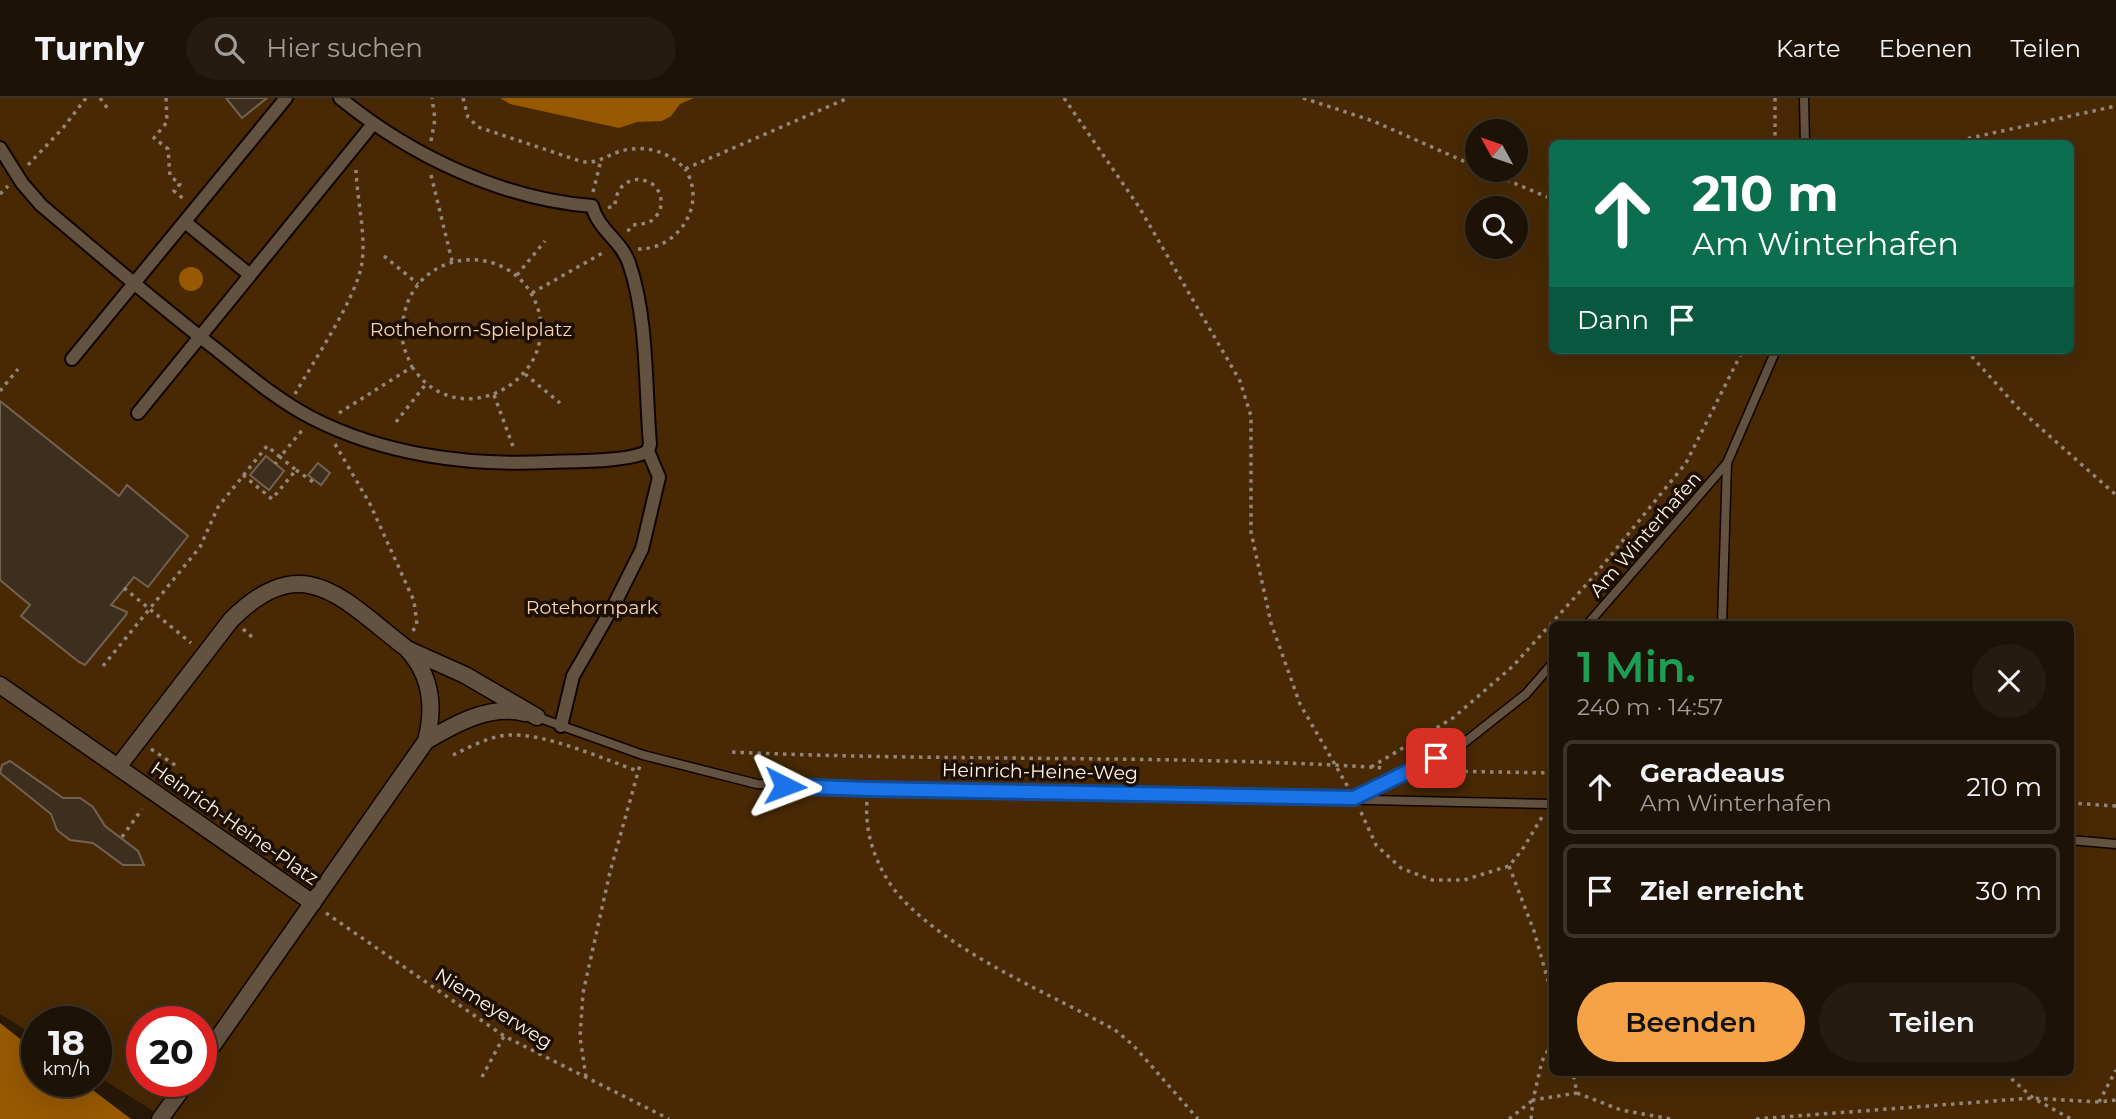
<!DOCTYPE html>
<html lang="de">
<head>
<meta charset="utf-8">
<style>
	body { margin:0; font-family:Montserrat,sans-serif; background:#251b10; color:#f1f3f6; height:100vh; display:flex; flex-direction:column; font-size:26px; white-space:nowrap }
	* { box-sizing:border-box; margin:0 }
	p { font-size:23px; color:#a09e9b }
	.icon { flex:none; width:38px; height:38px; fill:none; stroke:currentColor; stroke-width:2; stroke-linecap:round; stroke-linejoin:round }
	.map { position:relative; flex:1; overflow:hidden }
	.panel { position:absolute; left:1549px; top:523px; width:525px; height:455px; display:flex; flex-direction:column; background:#1d1206; border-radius:10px; box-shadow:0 7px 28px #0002,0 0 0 2px #3b3228 }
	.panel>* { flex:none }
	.top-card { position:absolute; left:1549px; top:42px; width:525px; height:214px; border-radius:10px; box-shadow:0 7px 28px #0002,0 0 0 2px #3b3228; background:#0b6e4f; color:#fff; overflow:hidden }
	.needle { width:46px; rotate:310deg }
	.controls { position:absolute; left:1465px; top:21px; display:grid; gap:14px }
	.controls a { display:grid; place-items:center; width:63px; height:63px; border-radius:50%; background:#1d1206; box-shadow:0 7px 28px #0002,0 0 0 2px #3b3228; font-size:35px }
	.speed { position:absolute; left:21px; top:908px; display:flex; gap:14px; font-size:35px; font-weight:700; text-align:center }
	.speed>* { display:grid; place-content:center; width:91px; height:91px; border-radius:50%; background:#1d1206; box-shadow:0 7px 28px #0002,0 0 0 2px #3b3228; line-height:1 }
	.speed small { font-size:18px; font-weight:400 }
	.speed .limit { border:10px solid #d22; background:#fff; color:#111 }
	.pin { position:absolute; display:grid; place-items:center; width:60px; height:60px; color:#fff; margin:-30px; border-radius:14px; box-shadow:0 4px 10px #0006 }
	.me { position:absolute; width:77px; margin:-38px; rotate:93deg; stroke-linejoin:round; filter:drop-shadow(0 0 5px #0008) }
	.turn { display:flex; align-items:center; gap:24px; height:147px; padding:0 28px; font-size:32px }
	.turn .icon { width:91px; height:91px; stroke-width:2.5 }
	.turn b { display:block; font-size:49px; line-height:60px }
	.then { display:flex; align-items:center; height:66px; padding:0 28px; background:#0003; gap:14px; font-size:26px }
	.round { display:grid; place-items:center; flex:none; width:74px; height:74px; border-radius:37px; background:#251b10 }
	.overview { display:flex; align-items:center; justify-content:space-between; height:119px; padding:0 28px }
	h1 { font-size:42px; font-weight:600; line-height:52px; color:#1e9e55 }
	.primary-button { display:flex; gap:14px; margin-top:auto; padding:14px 28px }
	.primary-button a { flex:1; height:80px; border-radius:42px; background:#f6a247; color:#111; font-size:28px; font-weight:600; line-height:80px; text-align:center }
	.primary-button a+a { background:#251b10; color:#f1f3f6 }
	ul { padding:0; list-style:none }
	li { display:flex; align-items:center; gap:21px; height:94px; margin:0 14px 10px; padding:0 14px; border:4px solid #3b3228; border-radius:10px }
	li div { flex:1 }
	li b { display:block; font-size:26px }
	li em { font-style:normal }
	header { display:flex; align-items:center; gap:42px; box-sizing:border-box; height:98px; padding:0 35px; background:#1d1206; border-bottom:2px solid #3b3228 }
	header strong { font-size:33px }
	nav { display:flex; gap:38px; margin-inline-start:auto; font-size:24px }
	.search { width:490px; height:63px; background:#251b10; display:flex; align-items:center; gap:18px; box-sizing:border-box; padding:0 24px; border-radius:38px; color:#a09e9b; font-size:26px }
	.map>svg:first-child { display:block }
	.green { fill:#482904; fill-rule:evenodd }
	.water { fill:#975902 }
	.building { fill:#3e2e1e; stroke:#746251; stroke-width:2 }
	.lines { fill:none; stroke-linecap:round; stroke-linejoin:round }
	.service-casing { stroke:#0f0400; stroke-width:11 }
	.pedestrian-casing { stroke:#0f0400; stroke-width:16 }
	.minor-casing { stroke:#0f0400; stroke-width:19 }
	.path { stroke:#938679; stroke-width:3.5; stroke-dasharray:3.5 5; stroke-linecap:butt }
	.service { stroke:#645241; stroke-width:8 }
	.pedestrian { stroke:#645241; stroke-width:12 }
	.minor { stroke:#645241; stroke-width:16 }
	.route-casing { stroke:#114b97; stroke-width:18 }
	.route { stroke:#1a73e8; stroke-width:12 }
	.labels { text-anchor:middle; stroke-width:7; stroke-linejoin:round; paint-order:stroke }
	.park-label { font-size:19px; fill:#f7d3b3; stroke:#1d0e02 }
	.street-label { font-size:19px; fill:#fef3e9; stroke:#1d0e02 }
</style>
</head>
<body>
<header>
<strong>Turnly</strong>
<div class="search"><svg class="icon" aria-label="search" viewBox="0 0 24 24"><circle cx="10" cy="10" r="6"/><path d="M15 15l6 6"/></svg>Hier suchen</div>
<nav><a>Karte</a><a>Ebenen</a><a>Teilen</a></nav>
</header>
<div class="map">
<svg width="2116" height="1021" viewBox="0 0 2116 1021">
	<rect width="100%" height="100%" fill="#271808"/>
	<path class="green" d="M0,0H2116V1021H166L96,977V924H37V939L0,916ZM1477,33H1516V72H1477ZM1552,46H2070V252H1552ZM1477,110H1516V149H1477ZM1552,527H2070V975H1552ZM142,924H201V984H142Z"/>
	<g class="water">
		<polygon points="500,0 694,0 680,6 671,18 662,23 637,24 619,30 510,6"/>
		<circle cx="191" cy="181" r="12"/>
		<polygon points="0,925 37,954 37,984 82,984 131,1021 0,1021"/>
	</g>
	<g class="building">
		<polygon points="226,0 267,0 242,20"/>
		<polygon points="0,303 119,398 127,387 188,438 148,489 134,479 111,507 127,514 126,517 85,567 79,564 21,518 30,507 0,482"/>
		<polygon points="266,358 284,373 269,392 250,377"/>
		<polygon points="318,365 330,375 321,387 308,377"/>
		<polygon points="10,663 63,700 80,700 93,709 105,728 138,753 144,767 123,767 93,745 70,742 57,732 51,716 0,675 2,667"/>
	</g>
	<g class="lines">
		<defs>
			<g id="service">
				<polyline points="1804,0 1805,46"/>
				<polyline points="1587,527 1727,365 1776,252"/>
				<polyline points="1722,527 1727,365"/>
				<polyline points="537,619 643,657 757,686 868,691 1552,706"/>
				<polyline points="1357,699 1460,648 1526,596 1552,566"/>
				<polyline points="2070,742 2116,746"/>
			</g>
			<g id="pedestrian">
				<path d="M340,0C410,57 501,101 592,108C599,133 621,142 629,165C648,220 645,289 650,346L648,353L659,379L642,451L615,505L573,578L561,628"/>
				<path d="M0,50L22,85L41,107C99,156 157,206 217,252C247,276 277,302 312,320C384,357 469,368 549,364C572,363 630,364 648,353"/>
				<polyline points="185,124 250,177"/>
				<polyline points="72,261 286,0"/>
				<polyline points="138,315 373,26"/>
			</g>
			<g id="minor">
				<polyline points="409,552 465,577 537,619"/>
				<polyline points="0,587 313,805"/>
				<path d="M426,643C455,626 490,606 525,615"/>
				<path d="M118,669L231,522C304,449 343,502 406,550C432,577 435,609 426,643L201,964"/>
				<polyline points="160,1021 187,984"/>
			</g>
		</defs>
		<use href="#service" class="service-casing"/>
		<use href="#pedestrian" class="pedestrian-casing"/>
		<use href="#minor" class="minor-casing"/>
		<g class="path">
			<polyline points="100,0 108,11"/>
			<polyline points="166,0 167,24 154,40 168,51 170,78 180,86 174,93 186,103"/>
			<path d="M463,0L468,19L478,29L580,63C595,67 604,59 618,54C641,46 668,52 685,71L848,0"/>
			<polyline points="1064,0 1139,109 1240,283 1251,318 1251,434 1271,525 1300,606 1348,689"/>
			<polyline points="1303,0 1373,23 1477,69"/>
			<polyline points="431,43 435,21 432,0"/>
			<polyline points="1775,46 1775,0"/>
			<polyline points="1943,46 2116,8"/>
			<polyline points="28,67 63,30 86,0"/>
			<polyline points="1483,72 1552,101"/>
			<polyline points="431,77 452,163"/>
			<polyline points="593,94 601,62"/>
			<polyline points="0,96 8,88"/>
			<path d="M608,110L615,107C616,84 637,74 655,88C665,101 663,116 648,125L633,127L627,134"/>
			<path d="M638,151C678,152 708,106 685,71"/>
			<polyline points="384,158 418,186"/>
			<polyline points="517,177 545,143"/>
			<polyline points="532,195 606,153"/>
			<polyline points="1966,252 2018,310 2116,397"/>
			<polyline points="525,276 560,305"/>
			<polyline points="0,293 18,271"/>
			<path d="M295,296C313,264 357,199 362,165C366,135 357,102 356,72"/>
			<polyline points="494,297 514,351"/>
			<path d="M339,315L412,269C409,262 406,256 404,249C401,239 402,227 404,217C418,148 513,142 537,208C543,224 542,244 534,260C514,298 462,316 426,285C421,281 416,274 412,269"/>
			<polyline points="396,324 426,286"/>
			<polyline points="335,346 370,406 414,503 417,527 412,534"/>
			<polyline points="296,372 313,384 314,382"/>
			<polyline points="243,377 272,401 296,372 280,359 275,366"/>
			<polyline points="124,490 191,545"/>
			<polyline points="243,531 252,539"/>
			<polyline points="103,568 200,449 218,409 267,348 280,359 304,330"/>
			<polyline points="151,651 178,669"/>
			<path d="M732,654C950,664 1168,656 1386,670"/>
			<path d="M453,657C470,649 489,638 509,637C546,635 603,661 638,673"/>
			<polyline points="1371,669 1453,620 1513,568 1594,478 1686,365 1743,252"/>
			<polyline points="1439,673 1552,675"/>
			<path d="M867,704C864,740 880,779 906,805C961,860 1047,894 1115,932L1133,947L1198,1021"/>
			<polyline points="2070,705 2116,708"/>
			<polyline points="1361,714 1376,747 1401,770 1432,782 1464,782 1509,768 1522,752 1542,719"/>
			<polyline points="122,739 142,711"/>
			<polyline points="1509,768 1534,833 1552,897"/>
			<polyline points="326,815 504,938 669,1021"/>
			<polyline points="1552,945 1542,963 1533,1002 1577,995 1573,975"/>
			<polyline points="2005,975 2033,1000 2071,1021"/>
			<polyline points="482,979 504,938"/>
			<polyline points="586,979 580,939 583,895 610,774 640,667"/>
			<polyline points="1577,995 1621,1012 1671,1021"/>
			<polyline points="2099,1004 2116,972"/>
			<polyline points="1509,1021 1533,1002"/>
			<polyline points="1531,1021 1533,1002"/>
			<polyline points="1756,1021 2033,1000 2099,1004 2116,1002"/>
		</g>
		<use href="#service" class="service"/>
		<use href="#pedestrian" class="pedestrian"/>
		<use href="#minor" class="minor"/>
	</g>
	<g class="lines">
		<defs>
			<polyline id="route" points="785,688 868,691 1354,700 1436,660"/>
		</defs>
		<use href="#route" class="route-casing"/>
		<use href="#route" class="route"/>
	</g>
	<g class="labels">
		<g class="park-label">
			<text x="471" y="238">Rothehorn-Spielplatz</text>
			<text x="592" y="516">Rotehornpark</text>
		</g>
		<g class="street-label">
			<text transform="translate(1645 436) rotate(-49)" y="7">Am Winterhafen</text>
			<text transform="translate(1040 673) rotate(1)" y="7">Heinrich-Heine-Weg</text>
			<text transform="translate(235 725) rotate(35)" y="7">Heinrich-Heine-Platz</text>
			<text transform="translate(494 910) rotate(32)" y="7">Niemeyerweg</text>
		</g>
	</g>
</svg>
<div class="controls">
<a><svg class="needle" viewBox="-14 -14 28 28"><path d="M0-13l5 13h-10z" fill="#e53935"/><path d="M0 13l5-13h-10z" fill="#a09e9b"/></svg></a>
<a><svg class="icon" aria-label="search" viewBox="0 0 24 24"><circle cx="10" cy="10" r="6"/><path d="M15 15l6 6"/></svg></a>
</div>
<div class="speed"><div>18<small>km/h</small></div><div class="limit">20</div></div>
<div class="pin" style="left:1436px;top:660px;background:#d93025"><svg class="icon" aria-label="arrive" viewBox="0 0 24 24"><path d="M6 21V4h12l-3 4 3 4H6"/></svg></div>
<svg class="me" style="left:785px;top:688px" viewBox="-20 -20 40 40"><path d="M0-17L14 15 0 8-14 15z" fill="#1a73e8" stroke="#fff" stroke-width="4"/></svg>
<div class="top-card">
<div class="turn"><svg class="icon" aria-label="ahead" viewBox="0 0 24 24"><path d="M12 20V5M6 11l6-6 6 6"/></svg><div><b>210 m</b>Am Winterhafen</div></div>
<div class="then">Dann<svg class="icon" aria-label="arrive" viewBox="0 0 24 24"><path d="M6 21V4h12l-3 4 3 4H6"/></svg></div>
</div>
<section class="panel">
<div class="overview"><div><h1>1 Min.</h1><p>240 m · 14:57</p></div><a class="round"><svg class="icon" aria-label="close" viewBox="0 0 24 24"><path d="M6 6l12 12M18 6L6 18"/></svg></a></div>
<ul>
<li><svg class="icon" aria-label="ahead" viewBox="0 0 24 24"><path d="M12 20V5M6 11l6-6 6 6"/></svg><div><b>Geradeaus</b><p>Am Winterhafen</p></div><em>210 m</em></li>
<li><svg class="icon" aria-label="arrive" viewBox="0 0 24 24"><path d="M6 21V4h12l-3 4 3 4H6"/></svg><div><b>Ziel erreicht</b></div><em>30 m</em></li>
</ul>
<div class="primary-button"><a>Beenden</a><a>Teilen</a></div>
</section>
</div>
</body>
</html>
